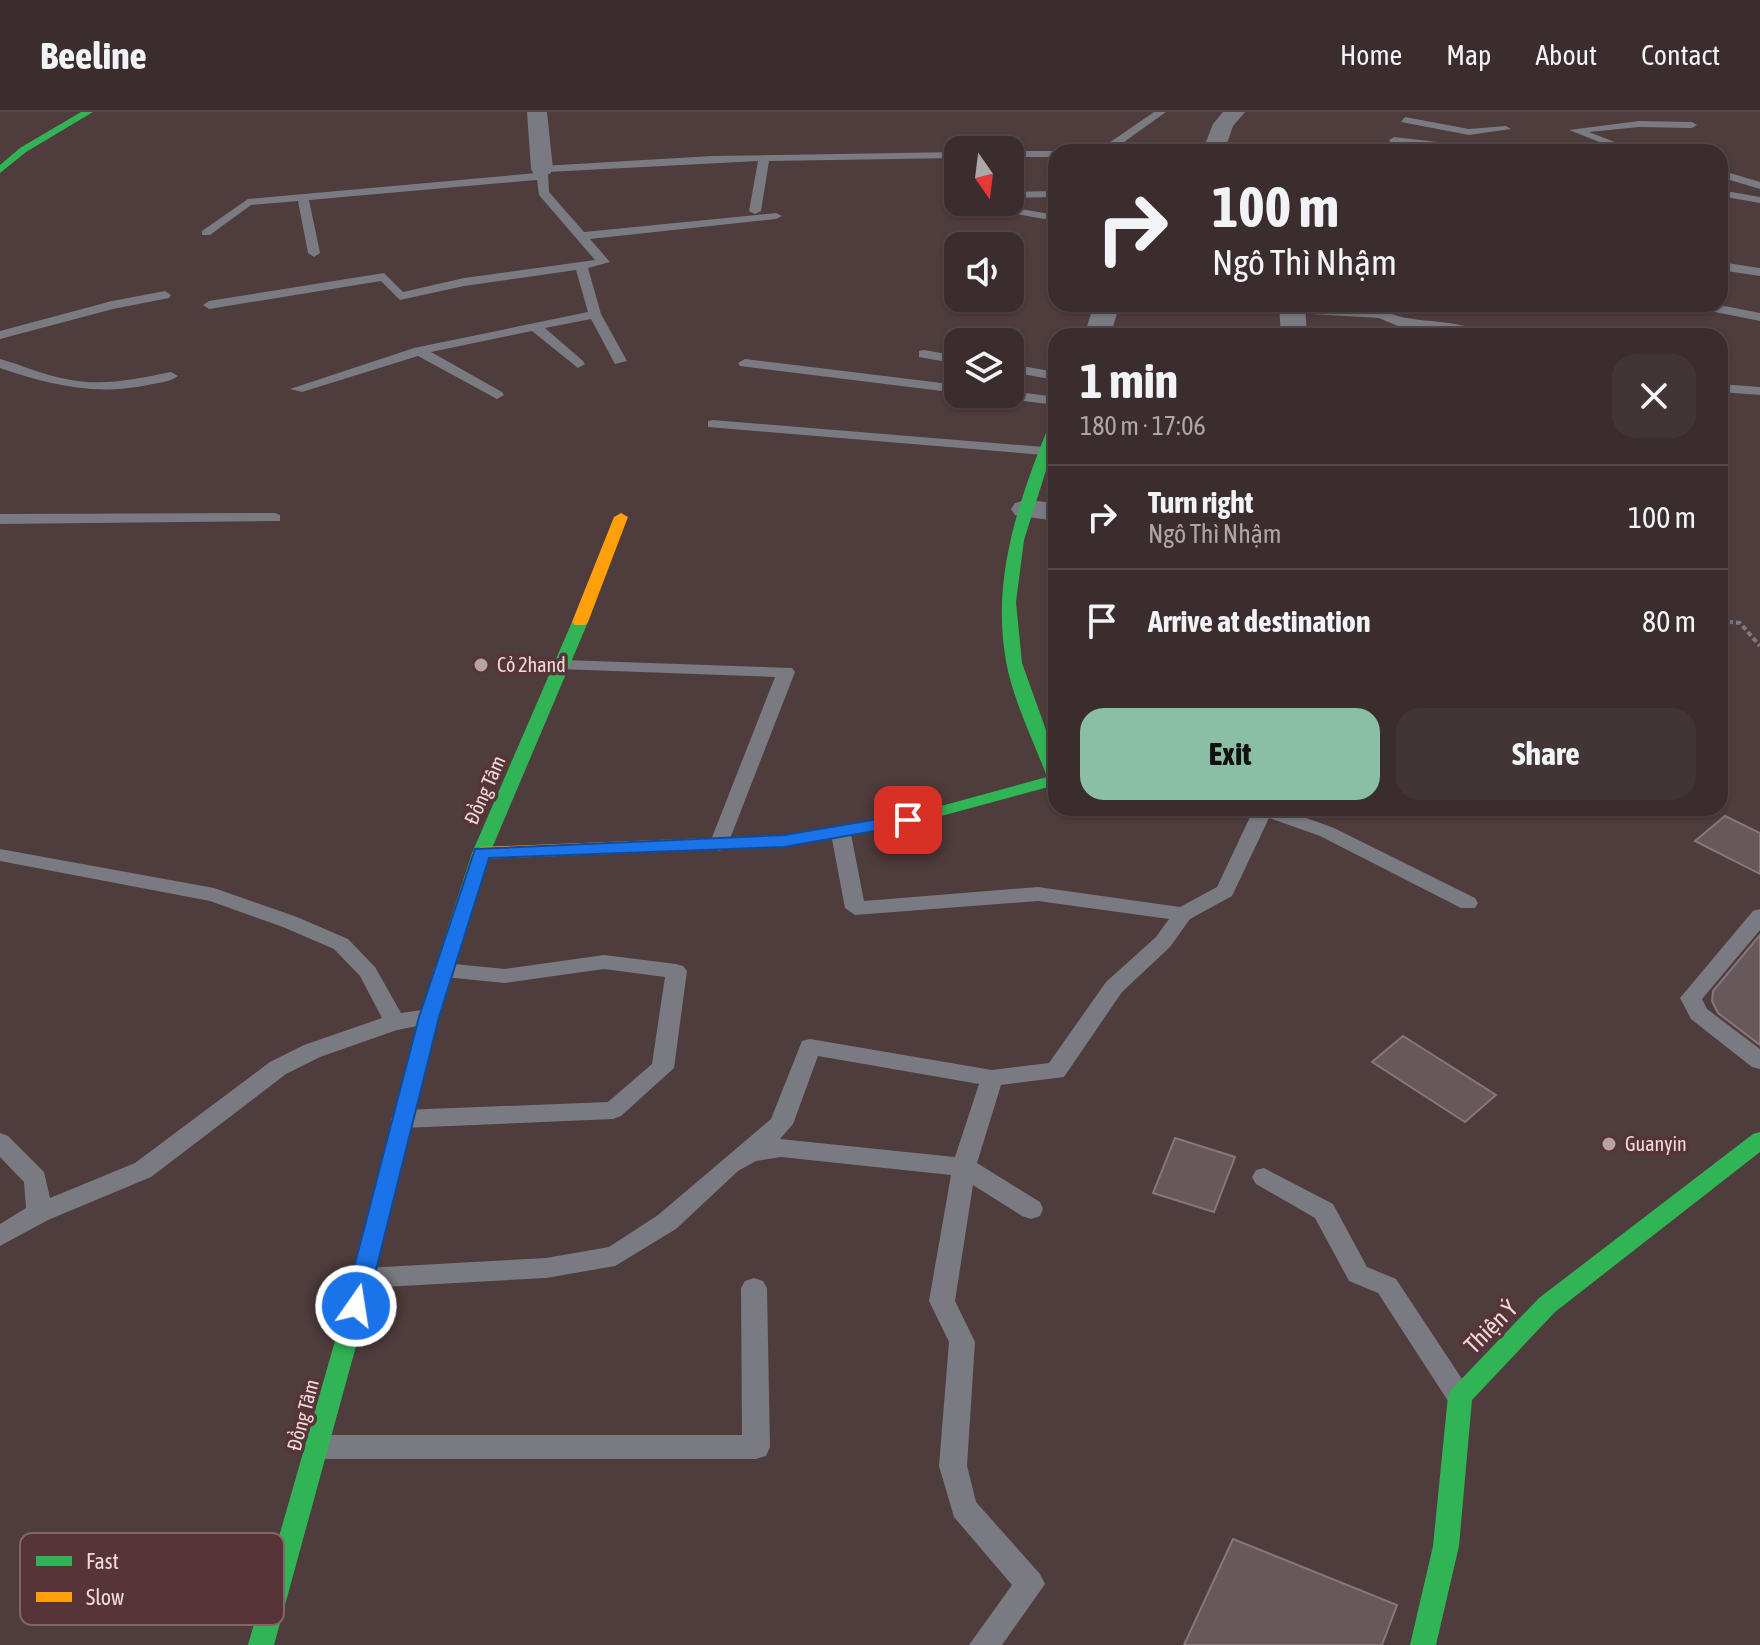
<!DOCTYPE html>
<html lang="en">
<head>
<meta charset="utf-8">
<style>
	body { margin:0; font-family:"Asap Condensed",sans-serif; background:#423536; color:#f1f3f6; height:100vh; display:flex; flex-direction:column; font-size:30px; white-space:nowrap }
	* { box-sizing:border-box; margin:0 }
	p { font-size:26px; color:#aca8aa }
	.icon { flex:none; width:44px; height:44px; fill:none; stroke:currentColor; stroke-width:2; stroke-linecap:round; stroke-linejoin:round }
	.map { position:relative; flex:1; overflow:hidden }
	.drawer { position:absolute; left:1048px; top:216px; width:680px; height:488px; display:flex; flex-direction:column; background:#3b2d2e; border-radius:24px; box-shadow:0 2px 6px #0004,0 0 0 2px #54494a }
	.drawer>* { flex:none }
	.banner { position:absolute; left:1048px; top:32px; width:680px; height:168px; border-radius:24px; box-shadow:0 2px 6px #0004,0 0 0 2px #54494a; background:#3b2d2e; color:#f1f3f6; overflow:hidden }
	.needle { width:52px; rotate:166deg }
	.tools { position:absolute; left:944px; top:24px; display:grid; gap:16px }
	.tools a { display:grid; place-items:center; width:80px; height:80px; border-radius:16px; background:#3b2d2e; box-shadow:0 2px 6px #0004,0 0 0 2px #54494a; font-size:40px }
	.pin { position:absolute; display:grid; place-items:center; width:68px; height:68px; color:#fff; margin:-34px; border-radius:16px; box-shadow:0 4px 12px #0006 }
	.me { position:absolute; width:88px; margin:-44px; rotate:13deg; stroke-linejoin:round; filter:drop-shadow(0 0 6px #0008) }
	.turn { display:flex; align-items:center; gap:28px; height:168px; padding:0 32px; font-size:36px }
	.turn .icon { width:104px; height:104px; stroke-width:2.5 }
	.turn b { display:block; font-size:56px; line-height:68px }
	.round { display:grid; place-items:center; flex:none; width:84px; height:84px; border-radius:24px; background:#423536 }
	.overview { display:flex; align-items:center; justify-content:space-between; height:136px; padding:0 32px }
	h1 { font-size:48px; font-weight:700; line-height:60px }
	.cta { display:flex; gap:16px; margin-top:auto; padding:16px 32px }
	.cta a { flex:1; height:92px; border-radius:24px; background:#8abfa5; color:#111; font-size:32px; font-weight:700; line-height:92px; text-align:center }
	.cta a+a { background:#423536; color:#f1f3f6 }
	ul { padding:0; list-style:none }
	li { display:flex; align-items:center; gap:24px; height:104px; padding:0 32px; border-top:2px solid #54494a }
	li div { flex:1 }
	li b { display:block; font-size:30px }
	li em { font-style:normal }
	header { display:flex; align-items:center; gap:48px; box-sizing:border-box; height:112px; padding:0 40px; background:#3b2d2e; border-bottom:2px solid #54494a }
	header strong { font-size:38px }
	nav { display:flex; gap:44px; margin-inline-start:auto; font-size:28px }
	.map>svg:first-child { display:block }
	.building { fill:#67585b; stroke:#87777a; stroke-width:2 }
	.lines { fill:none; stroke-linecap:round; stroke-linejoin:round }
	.path { stroke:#7c7a80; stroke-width:4; stroke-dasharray:5 3; stroke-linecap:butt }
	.lane { fill:#7a7a82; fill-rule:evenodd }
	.street { fill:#7a7a82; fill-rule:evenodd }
	.fast { fill:#30b455; fill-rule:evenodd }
	.slow { fill:#ff9f0a; fill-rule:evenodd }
	.route { fill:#1a73e8; stroke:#114b97; stroke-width:2 }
	.poi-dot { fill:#b8a3a4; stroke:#573437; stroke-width:3 }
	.labels { text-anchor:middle; stroke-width:7; stroke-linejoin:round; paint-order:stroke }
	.poi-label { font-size:20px; fill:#f1dadb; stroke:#573437; text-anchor:start }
	.street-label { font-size:20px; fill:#f1dadb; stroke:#573437 }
	.near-street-label { font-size:24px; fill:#f1dadb; stroke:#573437 }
	.key { fill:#573437; stroke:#856668; stroke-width:2 }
	.key-label { font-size:22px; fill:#f1dadb }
</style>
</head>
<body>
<header>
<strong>Beeline</strong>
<nav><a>Home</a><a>Map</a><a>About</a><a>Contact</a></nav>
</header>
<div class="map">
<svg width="1760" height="1533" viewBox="0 0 1760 1533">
	<rect width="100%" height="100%" fill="#4f3c3d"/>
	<g class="building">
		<polygon points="1725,704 1760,721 1760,762 1695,729"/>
		<polygon points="1760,823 1760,933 1718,901 1712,889 1713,879"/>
		<polygon points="1403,924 1496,983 1465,1010 1372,950"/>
		<polygon points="1175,1026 1235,1045 1214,1100 1153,1081"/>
		<polygon points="1233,1427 1397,1493 1382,1533 1184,1533"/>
	</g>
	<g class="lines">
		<polyline class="path" points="1720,509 1740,511 1760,534"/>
		<g class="lane">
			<polygon points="1154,0 1166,0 1117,35 1085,40 1109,31"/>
			<polygon points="1405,5 1469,17 1506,14 1511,17 1469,23 1401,10"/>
			<polygon points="1639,9 1692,10 1697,13 1692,16 1639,15 1589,20 1640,40 1625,40 1569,18"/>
			<polygon points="1394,25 1499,37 1504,40 1471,40 1390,30 1389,28"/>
			<polygon points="1010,39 1056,39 1060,40 1056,40 1056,45 1010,45"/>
			<polygon points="958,40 958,46 769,49 761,99 755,102 749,99 758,49 548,60 549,80 584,120 776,101 782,104 776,107 590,127 610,150 588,156 601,202 627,249 615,252 591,207 545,216 583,249 585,252 578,256 532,219 431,240 502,280 504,283 497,287 418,244 302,280 290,277 414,236 588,200 576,158 464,174 400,188 381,169 209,197 203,193 209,189 384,161 403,180 464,166 595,148 539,83 537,68 309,88 320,141 314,145 308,141 298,89 251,93 210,123 202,123 202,119 248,87 537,61 538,55 542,54 712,44"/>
			<polygon points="1720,58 1760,70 1760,77 1720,65"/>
			<polygon points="1720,78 1760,85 1760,91 1720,84"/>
			<polygon points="1056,79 1056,85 1010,86 1010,80"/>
			<polygon points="957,84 960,90 953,89 951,87"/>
			<polygon points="1014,96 1056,103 1056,109 1010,101 1010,97"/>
			<polygon points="1720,150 1760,156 1760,164 1720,158"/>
			<polygon points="165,179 171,183 169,186 113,197 0,227 0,219 112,189"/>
			<path d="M1376,192H1388L1387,200C1417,214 1459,204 1487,224L1398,214L1379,206L1294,201L1288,197L1294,193L1369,200L1374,199Z"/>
			<polygon points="1714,192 1760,201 1760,209 1710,199 1708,196"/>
			<polygon points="924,238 958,244 958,252 919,245 919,239"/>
			<path d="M0,247C22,253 43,263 66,267C101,275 136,267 171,260L178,264C170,270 158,271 148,273C95,284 50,273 0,256Z"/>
			<polygon points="745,247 958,273 958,281 740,254 738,251"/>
			<polygon points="1010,252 1056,260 1056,268 1010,260"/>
			<polygon points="1720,272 1760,275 1760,283 1720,280"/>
			<polygon points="1010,279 1056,285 1056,293 999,286 992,282 1010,282"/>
			<polygon points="713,308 1044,335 1051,339 1044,343 708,315 708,309"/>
			<polygon points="275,401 280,403 280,409 0,412 0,402"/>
			<polygon points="564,548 792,556 795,560 726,737 719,739 709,733 775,565 558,557 555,553 558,549"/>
			<path d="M1249,696H1279L1334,716L1475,786L1478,791L1475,796H1461L1320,724L1269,706L1232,784L1190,807L1170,835L1122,880L1064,965L1001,973L977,1051L1040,1090L1043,1097L1040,1104L1031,1107L1022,1104L973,1073L955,1189L975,1230L967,1354L976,1390L1040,1462L1045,1472L1002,1533H969L1012,1473L954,1405L939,1354L949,1230L929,1189L951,1063L781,1045L756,1049L738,1059L676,1117L615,1154L546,1166L365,1176L356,1173L352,1166L356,1159L365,1156L546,1146L609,1135L658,1103L771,1007L802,929L810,927L992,958L1049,951L1106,870L1156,825L1169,807L1038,789L855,803L845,796L831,722L834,718L841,716L851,722L864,789L1038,775L1180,795L1217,775L1251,703ZM818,944L979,972L955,1045L780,1027L793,1012Z"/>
			<polygon points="0,737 214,776 297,805 348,827 375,855 401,901 429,897 437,900 440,905 437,910 397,918 320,945 286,962 151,1065 48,1108 0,1134 0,1112 26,1096 24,1070 0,1045 0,1021 8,1024 44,1060 50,1086 135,1051 270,950 304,933 382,906 360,864 334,837 283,815 210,789 0,749"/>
			<polygon points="1760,797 1760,818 1702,887 1707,897 1760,937 1760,957 1752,955 1691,907 1680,886 1753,799"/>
			<polygon points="604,843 676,852 683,854 687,859 674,956 621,1004 613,1007 403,1016 395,1013 391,1007 395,1001 403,998 608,990 652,952 665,865 604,857 505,871 444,865 437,863 433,858 437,853 444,851 505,857"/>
			<polygon points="1264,1056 1333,1092 1367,1155 1396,1167 1466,1273 1470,1281 1466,1289 1457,1293 1448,1289 1378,1181 1349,1169 1315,1106 1256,1072 1252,1065 1256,1058"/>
			<polygon points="754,1166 763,1169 767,1176 770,1335 766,1344 756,1347 319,1347 309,1344 305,1335 309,1326 319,1323 742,1323 741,1176 745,1169"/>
		</g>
		<g class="street">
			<polygon points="527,0 547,0 553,57 550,62 534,62 531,57"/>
			<polygon points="1223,0 1245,0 1233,14 1224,40 1202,40 1213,12"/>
			<polygon points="1094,192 1120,192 1110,224 1084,224"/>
			<polygon points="1279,192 1305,192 1307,224 1281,224"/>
			<polygon points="1026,388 1056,391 1056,409 1015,403 1011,397 1015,391"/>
		</g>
		<g class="fast">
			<polygon points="81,0 93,0 26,40 0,61 0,53 20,36"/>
			<path d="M1056,307V327L1024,428L1016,490L1022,551L1056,646V673L908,713L856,723L850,721L847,717L850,713L908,703L1047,665C1033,627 1013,589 1006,549C991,466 1019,387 1050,311Z"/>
			<polygon points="580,505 588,510 490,741 439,905 367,1194 274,1533 248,1533 345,1194 419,905 472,741 572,510"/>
			<polygon points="1760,1020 1760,1040 1555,1200 1472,1288 1459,1434 1436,1533 1410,1533 1433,1434 1448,1284 1452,1277 1539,1186 1753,1022"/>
		</g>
		<g class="slow">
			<polygon points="621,401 628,405 588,510 585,513 575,513 572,510 614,405"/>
			<polygon points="856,711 865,717 862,721 784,735 481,747 472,741 481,735 784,723"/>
		</g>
	</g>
	<polygon class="route" points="908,702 914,704 914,712 784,735 489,746 439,905 367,1194 364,1201 356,1204 348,1201 344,1194 419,905 475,737 784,723"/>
	<g class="poi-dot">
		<circle cx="481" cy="553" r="8"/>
		<circle cx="1609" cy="1032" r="8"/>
	</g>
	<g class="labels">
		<g class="poi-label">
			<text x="497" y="560">Cỏ 2hand</text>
			<text x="1625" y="1039">Guanyin</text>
		</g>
		<g class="street-label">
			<text transform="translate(485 678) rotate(-66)" y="7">Đồng Tâm</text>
			<text transform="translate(303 1303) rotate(-75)" y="7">Đồng Tâm</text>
		</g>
		<g class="near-street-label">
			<text transform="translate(1491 1215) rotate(-45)" y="8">Thiện Ý</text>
		</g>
	</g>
	<rect x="20" y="1421" width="264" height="92" rx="12" class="key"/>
	<rect x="36" y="1444" width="36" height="10" fill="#30b455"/>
	<rect x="36" y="1480" width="36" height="10" fill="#ff9f0a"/>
	<g class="key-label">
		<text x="86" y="1457">Fast</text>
		<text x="86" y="1493">Slow</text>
	</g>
</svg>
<div class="tools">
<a><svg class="needle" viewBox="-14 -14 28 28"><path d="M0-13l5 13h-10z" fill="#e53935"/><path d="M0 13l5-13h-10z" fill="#aca8aa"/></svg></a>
<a><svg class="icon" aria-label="sound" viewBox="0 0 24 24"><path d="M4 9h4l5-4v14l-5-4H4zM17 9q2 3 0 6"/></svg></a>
<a><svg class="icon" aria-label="layers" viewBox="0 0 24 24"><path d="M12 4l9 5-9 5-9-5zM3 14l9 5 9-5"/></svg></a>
</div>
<div class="pin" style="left:908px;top:708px;background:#d93025"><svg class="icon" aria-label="arrive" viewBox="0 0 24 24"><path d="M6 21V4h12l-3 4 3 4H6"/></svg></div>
<svg class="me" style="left:356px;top:1194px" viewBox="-20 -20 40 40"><circle r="17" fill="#1a73e8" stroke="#fff" stroke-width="3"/><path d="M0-11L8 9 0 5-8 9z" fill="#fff"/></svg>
<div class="banner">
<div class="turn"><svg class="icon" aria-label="right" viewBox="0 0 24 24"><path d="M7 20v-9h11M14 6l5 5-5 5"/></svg><div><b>100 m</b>Ngô Thì Nhậm</div></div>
</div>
<section class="drawer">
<div class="overview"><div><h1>1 min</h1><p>180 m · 17:06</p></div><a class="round"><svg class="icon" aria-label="close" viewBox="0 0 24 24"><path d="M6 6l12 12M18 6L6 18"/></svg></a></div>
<ul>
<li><svg class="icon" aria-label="right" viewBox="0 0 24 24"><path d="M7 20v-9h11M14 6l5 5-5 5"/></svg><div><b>Turn right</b><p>Ngô Thì Nhậm</p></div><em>100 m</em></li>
<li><svg class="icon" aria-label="arrive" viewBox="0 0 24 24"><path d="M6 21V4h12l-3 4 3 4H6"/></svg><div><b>Arrive at destination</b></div><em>80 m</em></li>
</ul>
<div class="cta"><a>Exit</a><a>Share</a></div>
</section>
</div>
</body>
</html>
